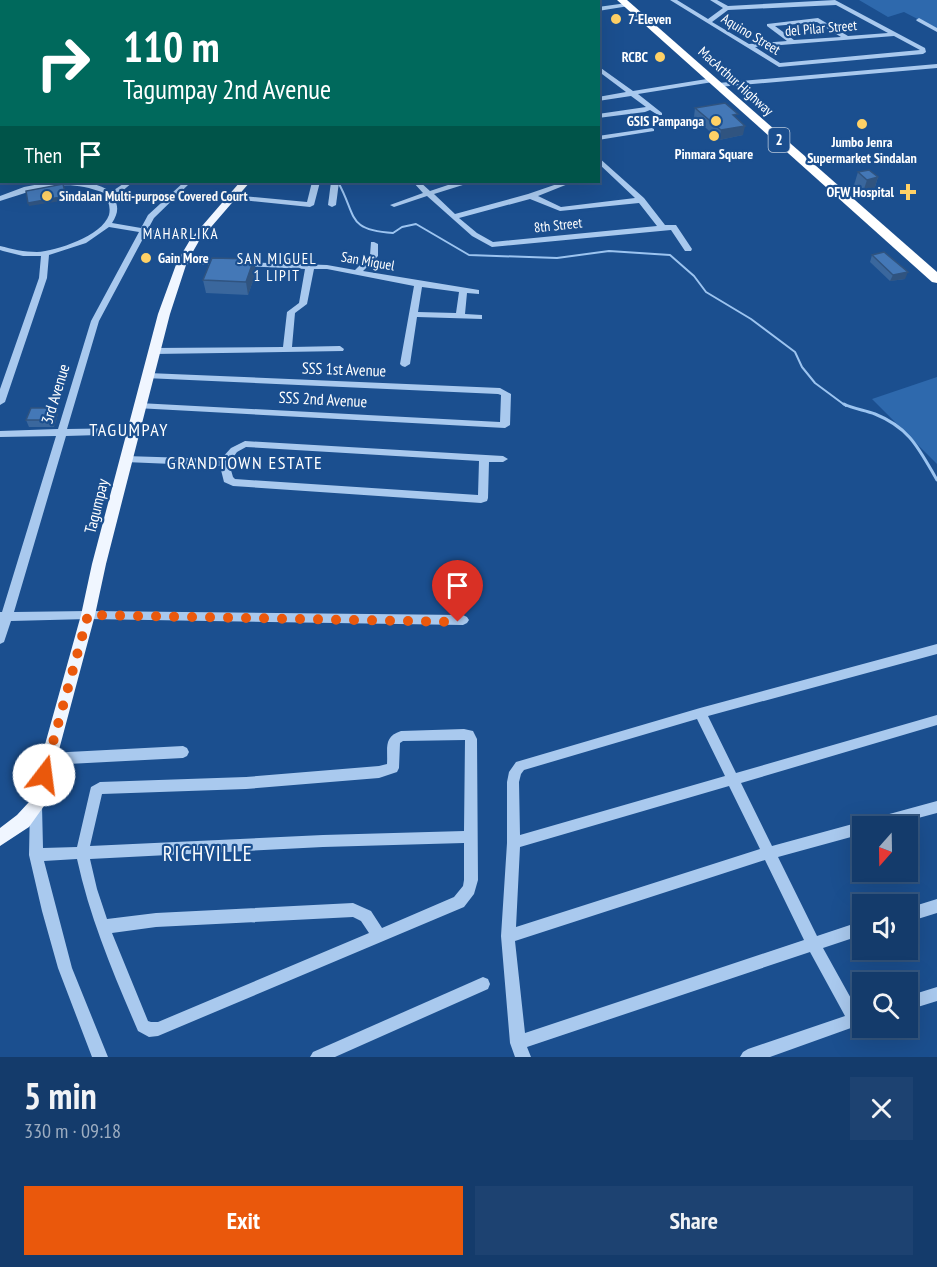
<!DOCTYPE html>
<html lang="en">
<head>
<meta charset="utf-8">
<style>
	body { margin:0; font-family:"PT Sans Narrow",sans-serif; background:#1d4271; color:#f1f3f6; height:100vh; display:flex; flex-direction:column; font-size:22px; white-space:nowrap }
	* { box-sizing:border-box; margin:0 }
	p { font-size:20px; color:#9dadc1 }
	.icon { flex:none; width:33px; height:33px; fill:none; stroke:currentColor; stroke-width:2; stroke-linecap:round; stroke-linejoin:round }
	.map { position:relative; height:1057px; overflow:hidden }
	.sheet { display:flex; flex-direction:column; background:#143b6b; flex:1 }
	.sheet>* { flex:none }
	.top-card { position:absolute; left:0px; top:0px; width:600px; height:183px; box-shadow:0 6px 24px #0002,0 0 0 2px #33557e; background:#00695c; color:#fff; overflow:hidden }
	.needle { width:39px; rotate:200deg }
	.controls { position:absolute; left:852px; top:816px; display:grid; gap:12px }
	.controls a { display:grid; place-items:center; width:66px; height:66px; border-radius:0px; background:#143b6b; box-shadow:0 6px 24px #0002,0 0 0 2px #33557e; font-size:30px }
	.pin { position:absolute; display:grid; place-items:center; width:51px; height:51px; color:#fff; margin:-62px -26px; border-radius:50% 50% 50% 0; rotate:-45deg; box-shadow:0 0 6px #0007 }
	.pin .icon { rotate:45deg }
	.me { position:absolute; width:66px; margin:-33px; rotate:15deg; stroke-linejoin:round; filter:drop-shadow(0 0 4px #0008) }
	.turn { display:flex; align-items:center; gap:21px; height:126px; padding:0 24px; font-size:27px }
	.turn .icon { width:78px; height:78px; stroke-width:2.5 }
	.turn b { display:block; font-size:42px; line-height:51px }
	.then { display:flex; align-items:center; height:57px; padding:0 24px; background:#0003; gap:12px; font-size:22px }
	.round { display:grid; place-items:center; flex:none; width:63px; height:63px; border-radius:0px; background:#1d4271 }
	.headline { display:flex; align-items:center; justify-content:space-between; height:102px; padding:0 24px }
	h1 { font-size:36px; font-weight:600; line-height:45px }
	.action { display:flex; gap:12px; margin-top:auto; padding:12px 24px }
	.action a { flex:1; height:69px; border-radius:0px; background:#ea580c; color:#fff; font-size:24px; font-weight:600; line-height:69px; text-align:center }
	.action a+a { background:#1d4271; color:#f1f3f6 }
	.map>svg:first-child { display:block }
	.green { fill:#2e69ad }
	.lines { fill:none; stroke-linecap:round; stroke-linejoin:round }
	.stream-far1 { stroke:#9cc4f0; stroke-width:2 }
	.stream { stroke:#9cc4f0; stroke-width:3 }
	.minor { fill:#a9c9ee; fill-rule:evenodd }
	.major { fill:#f0f6ff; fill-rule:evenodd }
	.highway { fill:#fff; fill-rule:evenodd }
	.wall { fill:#3a679d }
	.shaded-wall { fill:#305480 }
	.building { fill:#4478b7; stroke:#305480; stroke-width:1.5 }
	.route { stroke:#ea580c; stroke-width:10; stroke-dasharray:0 18 }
	.poi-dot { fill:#ffd166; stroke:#1b4f8f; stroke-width:2 }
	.labels { text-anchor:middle; stroke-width:4.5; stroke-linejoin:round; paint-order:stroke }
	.far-poi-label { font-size:14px; font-weight:bold; fill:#fff; stroke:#1b4f8f; text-anchor:start }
	.far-street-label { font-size:14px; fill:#fff; stroke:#1b4f8f }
	.shield { fill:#1b4f8f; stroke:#bbcadd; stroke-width:1.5 }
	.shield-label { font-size:15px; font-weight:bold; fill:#fff }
	.far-neighbourhood-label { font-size:15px; letter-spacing:1.5px; fill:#fff; stroke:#1b4f8f }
	.street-label { font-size:16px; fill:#fff; stroke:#1b4f8f }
	.neighbourhood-label { font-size:18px; letter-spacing:1.5px; fill:#fff; stroke:#1b4f8f }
	.near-neighbourhood-label { font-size:21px; letter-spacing:1.5px; fill:#fff; stroke:#1b4f8f }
</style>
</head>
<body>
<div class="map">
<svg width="937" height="1057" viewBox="0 0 937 1057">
	<rect width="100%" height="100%" fill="#1b4f8f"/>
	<g class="green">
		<polygon points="859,0 937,0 937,29 904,12 888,17"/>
		<polygon points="937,377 937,464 872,399"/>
	</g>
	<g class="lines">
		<g class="stream-far1">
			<polyline points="21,2 23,0"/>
			<path d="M338,182C357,216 346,230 393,233L402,227L416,224L469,255L557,258L609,251L670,255L694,276L706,292L751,319L795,352L802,367L815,383L846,406"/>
		</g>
		<path class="stream" d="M844,404C853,409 865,410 875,414C910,428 919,449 937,480"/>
		<g class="minor">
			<rect x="160" y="0" width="6" height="2"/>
			<polygon points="217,0 223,0 216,2"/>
			<polygon points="281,0 291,0 277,2"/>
			<polygon points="327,0 333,0 335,2 328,2"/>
			<polygon points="366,0 372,0 374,2 367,2"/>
			<polygon points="410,0 416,0 418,2 411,2"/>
			<polygon points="470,0 476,0 478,2 471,2"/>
			<path d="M670,0H677L708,19L723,8L710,0H717L728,6L835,0L925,48L926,52L923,54L779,67ZM836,5L888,33L848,36L818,18L767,24V26L787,41L749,44L712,22L728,10ZM817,22L841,37L794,40L775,26ZM894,36L920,50L780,63L755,47Z"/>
			<polygon points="627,3 629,4 629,6 598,11 598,7"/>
			<polygon points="919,18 937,28 937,32 917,21 916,20"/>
			<polygon points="937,64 937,68 718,87 715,85 718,83"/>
			<polygon points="598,66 633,91 713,78 716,80 713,82 638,94 662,113 662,115 658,115 650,110 645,112 598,118 598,114 646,107 631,96 598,101 598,97 626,92 598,71"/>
			<rect x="0" y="108" width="2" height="4"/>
			<polygon points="652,128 654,129 654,131 598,140 598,136"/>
			<path d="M598,157L644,198L665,225H676L692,249L691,251H685L671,230L492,247L472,236L427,196L394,207L390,205L423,193L413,182H420L430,191L457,182H466V184L434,194L455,214L528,194L563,182H573L538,196L561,207L635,198L598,163ZM530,199L560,211L639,203L657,226L493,242L477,233L459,218Z"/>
			<path d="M50,182C70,182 94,179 111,192L126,182H133L114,198C119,207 118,214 112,223L141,228L148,215L184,182H191L154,218L148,229L195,238L199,240L195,242L146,233L99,321L67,429L132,428L137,431L132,434L66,436L14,612L88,611L463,615L467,617L469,620L467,623L463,625L88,619L11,621L4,642L0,644V612H2L56,436L0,437V431L58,429L91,321L139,232L109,227L86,243L49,255L47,278L5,402L0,405V389L39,278L41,256H23L3,251L0,250V246C12,249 24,252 37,252C56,251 102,236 109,215C111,207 108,200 104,193C63,177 39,189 0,201V196L24,187Z"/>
			<polygon points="240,182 290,182 286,184 243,185 240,185"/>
			<polygon points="312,182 320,182 314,205 310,207 232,199 228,197 232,195 307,202"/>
			<polygon points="331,182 339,182 336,205 332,207 328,205"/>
			<path d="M371,242H374L378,244V256L363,271L479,290V294L467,293L465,314L482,315V319L417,317L410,364L405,367L402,366L400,364L414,286L327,269H314L307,304L295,313L292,347L340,346L344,349L343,351L154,354L150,351L154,348L283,347L287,312L299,303L305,269L242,266L238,264L239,262L327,265L355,270L370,255ZM422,287L459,292L456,313L418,312Z"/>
			<polygon points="179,260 223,261 227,263 223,265 182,264 178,262"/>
			<polygon points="148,373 500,388 511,394 510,425 505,428 136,408 134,406 136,404 139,403 500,422 501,395 498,394 145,378 143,376"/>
			<path d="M245,441L503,456L508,459L503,462H489L488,498L487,501L481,503L233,486L224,482L220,466L125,462L120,459L125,456L221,459L231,448ZM246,447L479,461L478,495L235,479L233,477L229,463L237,452Z"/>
			<path d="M937,644V654L708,716L736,773L937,715V725L741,783L772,846L937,801V813L888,826H862V834L778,857L817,936L862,921V935L823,948L858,1011L862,1010V1024L770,1057H740L743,1052L748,1049L845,1016L810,952L527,1047L531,1057H515L510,1043L501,936L507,843V782L509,772L516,762L700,708ZM697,719L725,776L520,835L519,782L521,774L524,770ZM729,786L760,849L516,927L520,847ZM765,860L804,940L525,1033L515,941Z"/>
			<path d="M464,729L473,731L477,739L478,880L474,894L464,907L158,1036L149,1037L138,1031C114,975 90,919 77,859L44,861L72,968L108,1057H92L58,968L42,911L29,855L30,806L31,802L36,800L41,802L42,806L43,848L77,847L90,791L91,787L100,782L246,777L379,766L387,764C388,748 383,737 401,731ZM465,740L464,831L323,835L90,846L102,794L246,789L379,778L397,772L399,768L400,743L403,741ZM464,843V880L463,886L454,897L382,928L371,911L353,903L156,913L107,919L97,889L90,859L323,847ZM353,917L361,921L369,933L158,1022H151L148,1021L112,933L156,927Z"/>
			<polygon points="183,746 187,748 189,752 187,756 183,758 49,765 45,763 43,759 45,755 49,753"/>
			<polygon points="937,899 937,913 908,922 908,908"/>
			<polygon points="483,977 488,979 490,984 488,989 335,1057 310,1057 313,1052"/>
			<polygon points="937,987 937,1001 908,1010 908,996"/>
		</g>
		<g class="major">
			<polygon points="516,0 527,0 526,2"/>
			<polygon points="240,182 250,182 199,241 187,262 170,314 106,564 95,615 44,806 29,827 0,846 0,828 17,815 29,802 81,615 92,564 158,314 177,262 190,240"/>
		</g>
		<polygon class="highway" points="617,0 627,0 937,272 937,283 932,282"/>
	</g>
	<g class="wall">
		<polygon points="695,108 737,119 743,135 719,140 694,117"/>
		<polygon points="858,172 878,177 874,190 863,192 854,185"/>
		<polygon points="872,255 905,279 890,281 870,262"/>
		<polygon points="256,272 248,295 206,293 203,280"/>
		<polygon points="58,414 54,427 29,427 26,420"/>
	</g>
	<g class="shaded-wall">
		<polygon points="745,126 743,135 719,140 721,130"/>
		<polygon points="878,177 874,190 863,192 867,180"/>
		<polygon points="63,184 67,200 29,206 28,203"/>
		<polygon points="254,259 256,272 248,295 246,282"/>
		<polygon points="908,272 905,279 890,281 893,275"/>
		<polygon points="56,408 58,414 54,427 52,420"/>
	</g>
	<g class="building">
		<polygon points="725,103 738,114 733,115 745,126 721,130 695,108"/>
		<polygon points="869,170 878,177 867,180 858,172"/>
		<polygon points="63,184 66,196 28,203 26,191"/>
		<polygon points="884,252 908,272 893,275 872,255"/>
		<polygon points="212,258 254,259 246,282 203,280"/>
		<polygon points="31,408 56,408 52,420 26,420"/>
	</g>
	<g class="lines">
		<polyline class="route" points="44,775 88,615 458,622"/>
	</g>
	<g class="poi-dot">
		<circle cx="616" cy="19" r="6"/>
		<circle cx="660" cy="57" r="6"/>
		<circle cx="716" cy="121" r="6"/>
		<circle cx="862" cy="124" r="6"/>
		<circle cx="714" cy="136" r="6"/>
		<path d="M905 183h6v6h6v6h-6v6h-6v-6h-6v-6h6z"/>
		<circle cx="47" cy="196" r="6"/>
		<circle cx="146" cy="258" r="6"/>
	</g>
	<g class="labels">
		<g class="far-poi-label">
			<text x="628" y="24">7-Eleven</text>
			<text x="648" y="62" text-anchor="end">RCBC</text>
			<text x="704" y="126" text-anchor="end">GSIS Pampanga</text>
			<text x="862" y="147" text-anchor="middle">Jumbo Jenra<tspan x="862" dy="16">Supermarket Sindalan</tspan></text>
			<text x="714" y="159" text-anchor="middle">Pinmara Square</text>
			<text x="894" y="197" text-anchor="end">OFW Hospital</text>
			<text x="59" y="201">Sindalan Multi-purpose Covered Court</text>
			<text x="158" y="263">Gain More</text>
		</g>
		<g class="far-street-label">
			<text transform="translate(821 28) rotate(-5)" y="5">del Pilar Street</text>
			<text transform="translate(751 34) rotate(31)" y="5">Aquino Street</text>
			<text transform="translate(736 81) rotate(42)" y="5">MacArthur Highway</text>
			<text transform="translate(558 225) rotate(-6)" y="5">8th Street</text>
			<text transform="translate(368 261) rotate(10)" y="5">San Miguel</text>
		</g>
		<rect class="shield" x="768.5" y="128" width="21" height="24" rx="4.5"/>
		<g class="shield-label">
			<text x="779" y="145">2</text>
		</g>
		<g class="far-neighbourhood-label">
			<text x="181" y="239">MAHARLIKA</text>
			<text x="277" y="264">SAN MIGUEL<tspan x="277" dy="17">1 LIPIT</tspan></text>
		</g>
		<g class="street-label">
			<text transform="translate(344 369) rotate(2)" y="6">SSS 1st Avenue</text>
			<text transform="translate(55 394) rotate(-73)" y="6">3rd Avenue</text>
			<text transform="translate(323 399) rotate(3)" y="6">SSS 2nd Avenue</text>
			<text transform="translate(96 506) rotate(-76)" y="6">Tagumpay</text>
		</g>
		<g class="neighbourhood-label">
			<text x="129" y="436">TAGUMPAY</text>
			<text x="245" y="469">GRANDTOWN ESTATE</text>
		</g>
		<g class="near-neighbourhood-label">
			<text x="208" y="861">RICHVILLE</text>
		</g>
	</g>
</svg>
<div class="controls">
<a><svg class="needle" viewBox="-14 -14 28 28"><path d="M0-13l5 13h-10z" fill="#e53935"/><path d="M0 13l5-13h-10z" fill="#9dadc1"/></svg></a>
<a><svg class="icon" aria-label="sound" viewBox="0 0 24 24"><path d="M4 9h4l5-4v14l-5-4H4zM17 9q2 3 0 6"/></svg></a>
<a><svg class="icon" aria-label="search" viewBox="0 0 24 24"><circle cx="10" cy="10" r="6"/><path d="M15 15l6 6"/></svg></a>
</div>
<div class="pin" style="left:458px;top:622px;background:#d93025"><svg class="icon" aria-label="arrive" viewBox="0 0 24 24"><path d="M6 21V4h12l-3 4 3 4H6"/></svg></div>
<svg class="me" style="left:44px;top:775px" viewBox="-20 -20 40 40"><circle r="19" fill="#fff"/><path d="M0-13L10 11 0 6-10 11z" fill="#ea580c"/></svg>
<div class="top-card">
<div class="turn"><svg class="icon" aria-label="right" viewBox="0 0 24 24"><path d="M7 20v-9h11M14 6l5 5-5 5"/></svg><div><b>110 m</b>Tagumpay 2nd Avenue</div></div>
<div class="then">Then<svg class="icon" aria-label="arrive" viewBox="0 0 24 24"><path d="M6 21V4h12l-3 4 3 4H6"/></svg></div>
</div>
</div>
<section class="sheet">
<div class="headline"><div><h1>5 min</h1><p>330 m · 09:18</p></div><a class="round"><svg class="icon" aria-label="close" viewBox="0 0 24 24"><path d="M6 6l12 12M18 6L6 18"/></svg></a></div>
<div class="action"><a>Exit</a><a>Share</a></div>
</section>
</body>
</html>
